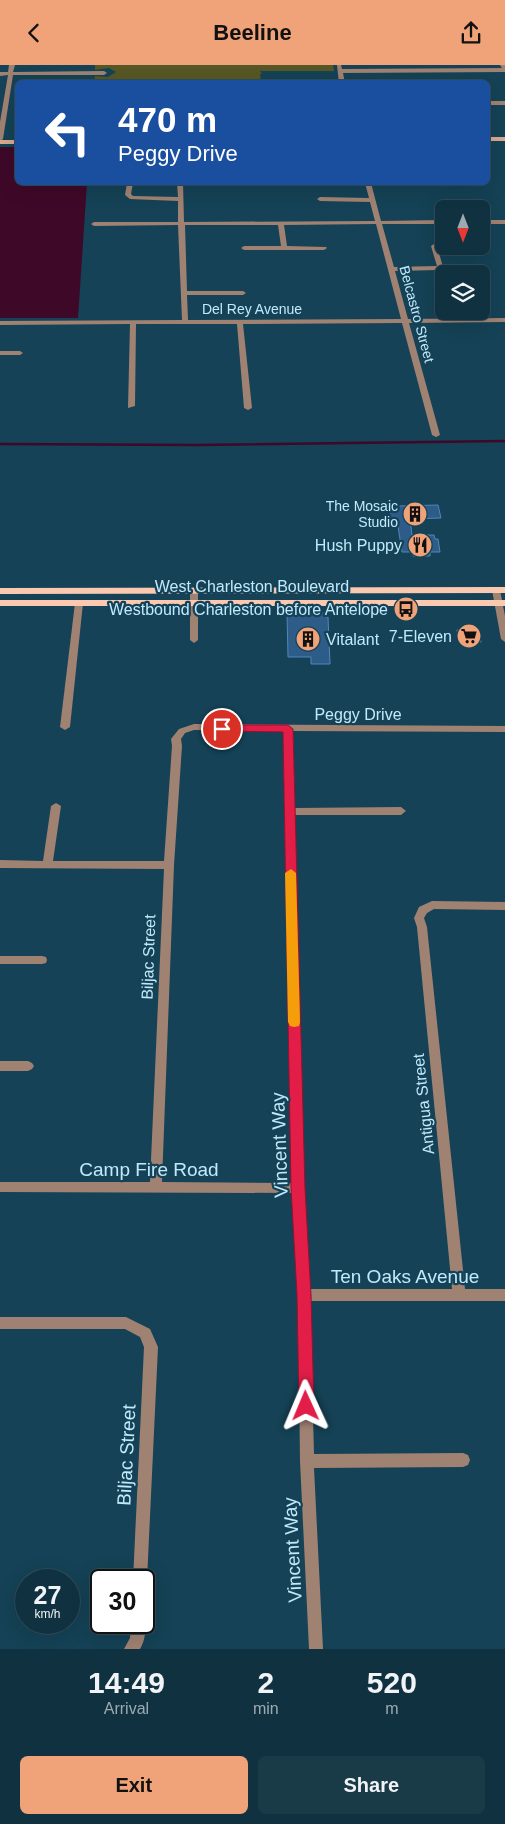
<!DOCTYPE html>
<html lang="en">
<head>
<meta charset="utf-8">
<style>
	body { margin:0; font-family:Helvetica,sans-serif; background:#193a47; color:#f1f3f6; height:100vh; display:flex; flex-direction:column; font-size:19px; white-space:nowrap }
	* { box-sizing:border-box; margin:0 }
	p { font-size:16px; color:#9caab1 }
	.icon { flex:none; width:28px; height:28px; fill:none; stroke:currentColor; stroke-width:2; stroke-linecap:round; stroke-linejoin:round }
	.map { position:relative; height:1584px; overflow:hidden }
	.details { display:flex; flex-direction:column; background:#103240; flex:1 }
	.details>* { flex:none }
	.banner { position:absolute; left:15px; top:15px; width:475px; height:105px; border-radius:8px; box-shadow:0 5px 20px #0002,0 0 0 1px #304d59; background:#1a4fa0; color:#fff; overflow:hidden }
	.needle { width:32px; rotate:180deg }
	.controls { position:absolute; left:435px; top:135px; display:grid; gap:10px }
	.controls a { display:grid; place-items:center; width:55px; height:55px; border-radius:8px; background:#103240; box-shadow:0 5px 20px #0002,0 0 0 1px #304d59; font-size:25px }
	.speed { position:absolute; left:15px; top:1504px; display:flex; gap:10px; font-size:25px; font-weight:700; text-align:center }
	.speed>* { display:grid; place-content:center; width:65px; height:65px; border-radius:50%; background:#103240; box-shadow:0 5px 20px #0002,0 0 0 1px #304d59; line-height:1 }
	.speed small { font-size:12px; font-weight:400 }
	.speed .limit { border:2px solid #111; border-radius:8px; background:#fff; color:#111 }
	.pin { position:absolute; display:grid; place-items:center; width:42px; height:42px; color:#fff; margin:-21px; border:2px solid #fff; border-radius:50%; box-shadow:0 1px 5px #0007 }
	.me { position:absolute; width:55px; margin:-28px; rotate:359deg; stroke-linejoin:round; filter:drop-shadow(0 0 4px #0008) }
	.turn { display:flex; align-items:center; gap:18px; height:105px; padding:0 20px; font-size:22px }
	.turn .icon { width:65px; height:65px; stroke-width:2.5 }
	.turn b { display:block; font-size:35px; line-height:42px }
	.eta { display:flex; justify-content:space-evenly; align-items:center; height:85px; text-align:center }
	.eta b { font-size:30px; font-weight:700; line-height:35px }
	.button { display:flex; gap:10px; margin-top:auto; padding:10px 20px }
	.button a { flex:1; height:58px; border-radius:8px; background:#f0a378; color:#111; font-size:20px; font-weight:700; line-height:58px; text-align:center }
	.button a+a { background:#193a47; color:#f1f3f6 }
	header { display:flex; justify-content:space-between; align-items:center; height:65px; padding:0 20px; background:#f0a378; color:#111; font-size:22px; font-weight:700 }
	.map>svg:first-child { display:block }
	.green { fill:#575725 }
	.water { fill:#3e0928 }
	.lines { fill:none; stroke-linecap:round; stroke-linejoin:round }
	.stream { stroke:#3e0928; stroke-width:2.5 }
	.building { fill:#2e5c88; stroke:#5186ba }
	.minor { fill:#a08272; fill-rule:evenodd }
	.tertiary { fill:#a08272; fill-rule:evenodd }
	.secondary { fill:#d8a88f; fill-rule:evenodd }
	.primary { fill:#fac9af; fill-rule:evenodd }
	.route { fill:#e11d48; stroke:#92132f }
	.slow { fill:#f59e0b }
	.labels { text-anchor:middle; stroke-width:4.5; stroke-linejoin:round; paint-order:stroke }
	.far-street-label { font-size:14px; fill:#c1e9fc; stroke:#154256 }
	.far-poi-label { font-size:14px; fill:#c1e9fc; stroke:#154256; text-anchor:end }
	.poi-label { font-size:16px; fill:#c1e9fc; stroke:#154256; text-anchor:end }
	.street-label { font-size:16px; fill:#c1e9fc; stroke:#154256 }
	.near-street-label { font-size:19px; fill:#c1e9fc; stroke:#154256 }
</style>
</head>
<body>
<header><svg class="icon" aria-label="back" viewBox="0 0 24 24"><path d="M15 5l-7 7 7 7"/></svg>Beeline<svg class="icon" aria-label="share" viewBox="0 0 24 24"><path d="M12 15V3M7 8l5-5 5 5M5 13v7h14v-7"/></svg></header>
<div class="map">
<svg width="505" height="1584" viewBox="0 0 505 1584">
	<rect width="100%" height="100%" fill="#154256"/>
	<polygon class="green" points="95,0 333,0 334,6 260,6 262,9 260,9 261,18 94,17 95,11 108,12 116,7 109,3 95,5"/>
	<polygon class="water" points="0,82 17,82 18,118 87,118 78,253 0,253"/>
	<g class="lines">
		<polyline class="stream" points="0,379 198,380 505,376"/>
	</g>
	<g class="building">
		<polygon points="438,440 441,453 410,454 412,470 434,470 435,474 438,474 440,487 430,487 430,491 413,491 413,487 402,487 397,455 391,455 390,445 398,445 398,441"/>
		<polygon points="287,548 324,548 325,552 328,552 330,599 311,599 311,592 288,592"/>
		<polygon points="457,565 479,565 481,577 459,577"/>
	</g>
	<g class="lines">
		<g class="minor">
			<polygon points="9,0 15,0 13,7 104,6 107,8 104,10 13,10 3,74 0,76 0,57 8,10 0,11 0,7 8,7"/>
			<polygon points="337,0 341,0 342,4 505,3 505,7 343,8 345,18 339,18"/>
			<rect x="488" y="36" width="17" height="4"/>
			<path d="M127,118H133L131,129L133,131L178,132L177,118H183L184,157L375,156L370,137L320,136L317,134L320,132L369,133L365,118H371L381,156L444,155V159H382L394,202L437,201L431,181L434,179L437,181L445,209H444V218L441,216L438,205L395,206L408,254L505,253V257L409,258L440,370L436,372L432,370L402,258L243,259L252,343L248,345L244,343L237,259H136L135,341L128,343L130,259L0,260V256L182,255L178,160L94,161L91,159L94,157H178V136L130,134L125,130ZM376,159L401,254L188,255L187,230H243L246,228L243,226H187L185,160H278L281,181H244L241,183L244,185H324L327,183L326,182L287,181L284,160Z"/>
			<rect x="481" y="155" width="24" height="4"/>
			<polygon points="0,286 20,286 23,288 20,290 0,290"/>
			<polygon points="194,523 198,526 198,575 194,578 190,575 190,526"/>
			<polygon points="79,535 83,538 70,662 65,665 60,662 75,538"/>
			<path d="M194,659L505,661V667L293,666L295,743L401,742L406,746L401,750H295L304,1123L310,1224H452L417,862L414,853L419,842L432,836L505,837V845L434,844L427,848L424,853L427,862L465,1224H505V1236H310L314,1389L463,1388L468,1390L470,1395L468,1400L463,1402L314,1403L323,1584H309L300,1396L298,1230L292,1128L0,1127V1117H150L164,804L0,803V795L43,796L51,741L56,738L61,741L53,796H164L172,681L171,674L179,664ZM194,665L283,666L292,1118L162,1117L174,800L182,681L181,674L185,668Z"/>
			<polygon points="0,891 42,891 46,892 47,895 46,898 42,899 0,899"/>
			<polygon points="0,996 28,996 32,998 34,1001 32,1004 28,1006 0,1006"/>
			<polygon points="0,1252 126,1252 150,1264 158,1282 147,1515 145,1520 144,1521 144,1515 133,1515 144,1282 140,1272 125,1264 0,1264"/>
			<path d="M144,1554C147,1563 145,1576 140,1584H124L130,1573L131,1558H144Z"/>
		</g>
		<g class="tertiary">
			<polygon points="500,0 505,0 505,6 503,5"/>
			<polygon points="496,522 500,525 505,551 505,577 501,574 492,525"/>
		</g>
		<g class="secondary">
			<rect x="488" y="72" width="17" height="4"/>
			<rect x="0" y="75" width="18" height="4"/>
		</g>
		<g class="primary">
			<polygon points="505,522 505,528 0,529 0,523"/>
			<rect x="0" y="535" width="505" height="6"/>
		</g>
	</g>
	<polygon class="route" points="222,660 288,660 293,664 305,1123 311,1230 314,1341 312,1346 306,1348 301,1346 299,1341 297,1230 291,1123 283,667 218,666 217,664 218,661"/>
	<polygon class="slow" points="291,804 296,808 300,957 299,961 294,962 290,961 288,957 285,808"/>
	<defs>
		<symbol id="building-disc" viewBox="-11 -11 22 22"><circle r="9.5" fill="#f0a378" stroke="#154256"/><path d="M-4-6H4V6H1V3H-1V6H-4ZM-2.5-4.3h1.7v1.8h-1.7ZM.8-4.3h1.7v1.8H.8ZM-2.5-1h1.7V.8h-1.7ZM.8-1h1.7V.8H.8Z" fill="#111"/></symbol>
		<symbol id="restaurant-disc" viewBox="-11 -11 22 22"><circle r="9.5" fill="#f0a378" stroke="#154256"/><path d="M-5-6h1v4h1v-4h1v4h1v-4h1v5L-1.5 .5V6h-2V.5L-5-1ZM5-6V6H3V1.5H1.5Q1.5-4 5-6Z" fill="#111"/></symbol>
		<symbol id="bus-disc" viewBox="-11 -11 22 22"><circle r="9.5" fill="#f0a378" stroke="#154256"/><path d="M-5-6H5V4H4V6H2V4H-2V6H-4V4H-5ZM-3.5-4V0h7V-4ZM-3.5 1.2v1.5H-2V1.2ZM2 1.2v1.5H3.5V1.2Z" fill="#111"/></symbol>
		<symbol id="supermarket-disc" viewBox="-11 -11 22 22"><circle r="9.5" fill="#f0a378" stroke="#154256"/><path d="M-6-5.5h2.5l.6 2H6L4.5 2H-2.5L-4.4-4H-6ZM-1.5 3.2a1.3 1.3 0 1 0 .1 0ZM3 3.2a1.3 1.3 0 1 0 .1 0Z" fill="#111"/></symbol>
	</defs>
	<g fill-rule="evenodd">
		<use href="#building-disc" x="401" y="435" width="28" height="28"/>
		<use href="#restaurant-disc" x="406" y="466" width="28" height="28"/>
		<use href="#bus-disc" x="392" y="530" width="28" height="28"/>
		<use href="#supermarket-disc" x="455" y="557" width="28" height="28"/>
		<use href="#building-disc" x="294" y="560" width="28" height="28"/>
	</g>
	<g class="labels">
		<g class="far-street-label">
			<text x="252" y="249">Del Rey Avenue</text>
			<text transform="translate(417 249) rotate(75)" y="5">Belcastro Street</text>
		</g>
		<g class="far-poi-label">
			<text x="398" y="446">The Mosaic<tspan x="398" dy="16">Studio</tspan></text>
		</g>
		<g class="poi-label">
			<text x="402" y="486">Hush Puppy</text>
			<text x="388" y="550">Westbound Charleston before Antelope</text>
			<text x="452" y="577">7-Eleven</text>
			<text x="326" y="580" text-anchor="start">Vitalant</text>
		</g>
		<g class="street-label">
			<text x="252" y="527">West Charleston Boulevard</text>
			<text x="358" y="655">Peggy Drive</text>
			<text transform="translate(148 892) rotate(-88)" y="6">Biljac Street</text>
			<text transform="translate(423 1039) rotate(-96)" y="6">Antigua Street</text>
		</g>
		<g class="near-street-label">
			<text transform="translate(279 1080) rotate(-92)" y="7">Vincent Way</text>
			<text x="149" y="1111">Camp Fire Road</text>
			<text x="405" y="1218">Ten Oaks Avenue</text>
			<text transform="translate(126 1390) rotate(-87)" y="7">Biljac Street</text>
			<text transform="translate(292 1485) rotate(-93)" y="7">Vincent Way</text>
		</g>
	</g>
</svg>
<div class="controls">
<a><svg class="needle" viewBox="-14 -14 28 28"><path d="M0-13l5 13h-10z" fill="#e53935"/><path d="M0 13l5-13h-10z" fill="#9caab1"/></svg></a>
<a><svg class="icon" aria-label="layers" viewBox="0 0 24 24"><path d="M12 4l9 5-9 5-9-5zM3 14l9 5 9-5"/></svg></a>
</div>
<div class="speed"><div>27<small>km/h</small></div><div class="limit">30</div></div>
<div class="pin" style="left:222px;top:664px;background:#d93025"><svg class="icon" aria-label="arrive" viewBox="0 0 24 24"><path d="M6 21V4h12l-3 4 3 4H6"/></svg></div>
<svg class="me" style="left:306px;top:1341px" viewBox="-20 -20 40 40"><path d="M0-17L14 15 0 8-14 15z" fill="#e11d48" stroke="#fff" stroke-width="4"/></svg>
<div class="banner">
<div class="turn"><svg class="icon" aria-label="left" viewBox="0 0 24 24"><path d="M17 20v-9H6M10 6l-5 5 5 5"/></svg><div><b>470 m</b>Peggy Drive</div></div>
</div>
</div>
<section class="details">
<div class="eta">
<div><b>14:49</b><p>Arrival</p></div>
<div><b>2</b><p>min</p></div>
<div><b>520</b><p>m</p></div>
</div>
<div class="button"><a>Exit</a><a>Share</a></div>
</section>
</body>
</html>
